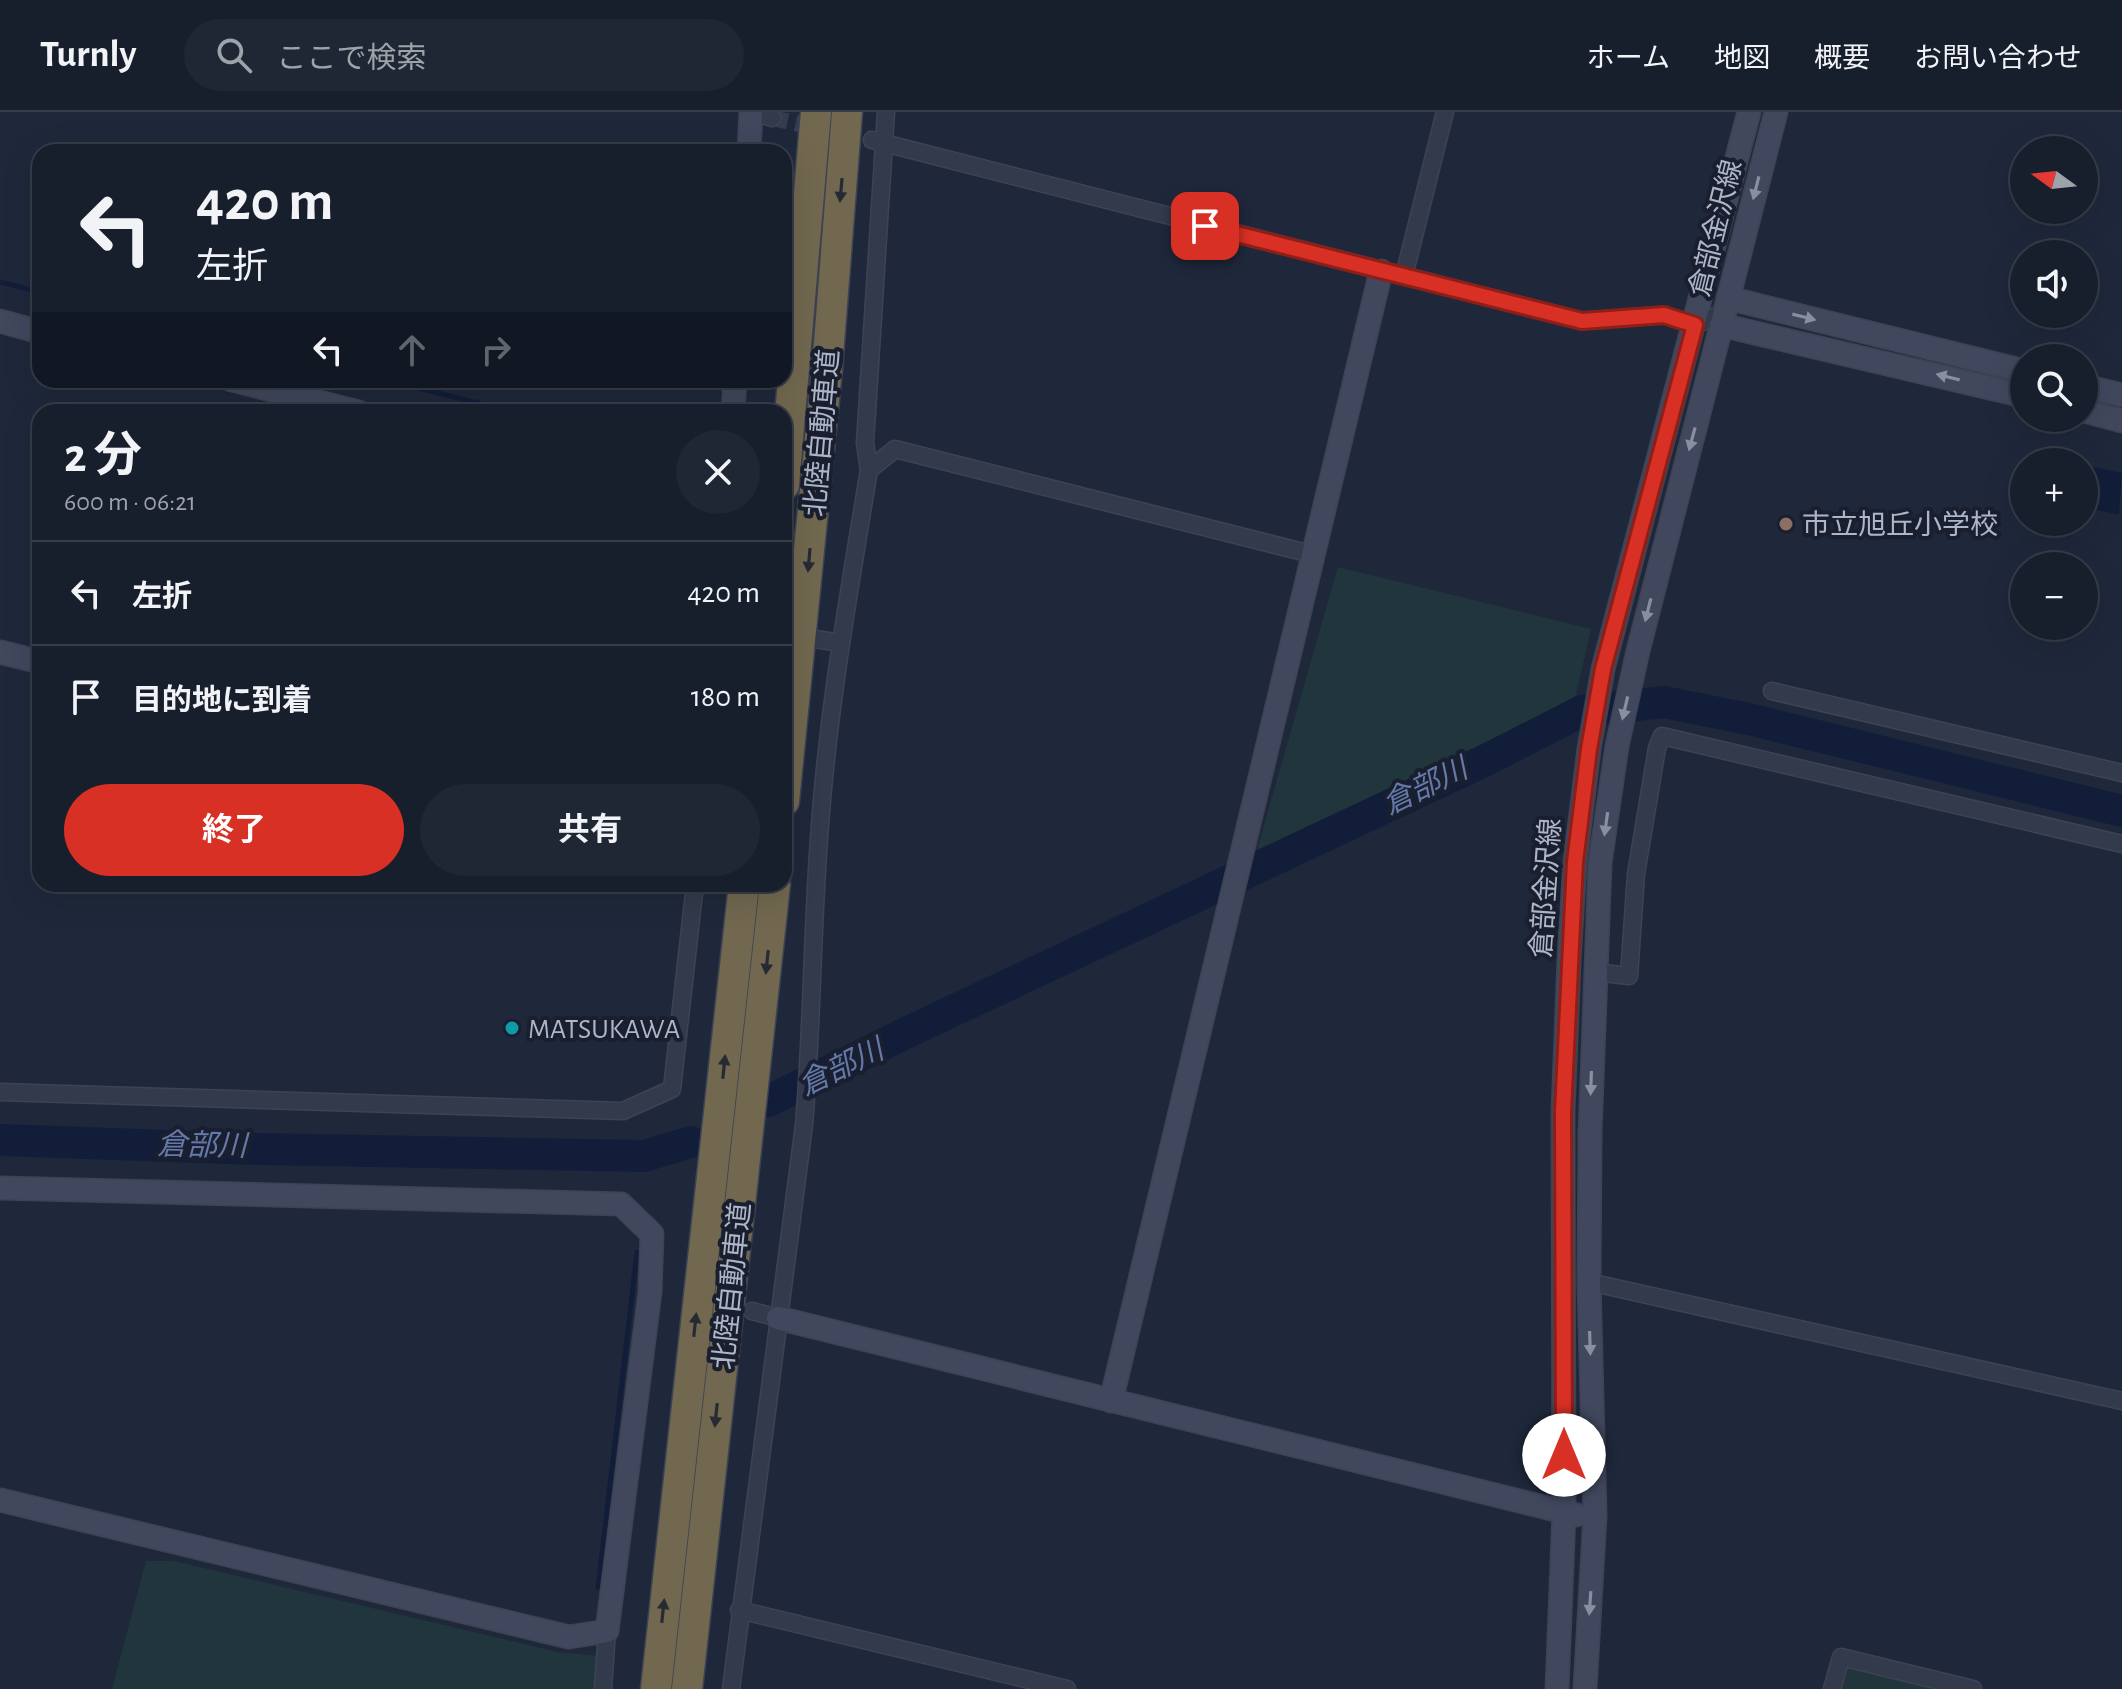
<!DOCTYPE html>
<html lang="ja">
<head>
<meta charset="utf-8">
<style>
	body { margin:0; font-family:"Alegreya Sans","Noto Sans JP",sans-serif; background:#202734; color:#f1f3f6; height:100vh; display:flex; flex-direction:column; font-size:30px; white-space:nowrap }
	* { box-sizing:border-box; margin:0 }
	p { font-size:26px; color:#9ea2a9 }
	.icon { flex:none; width:44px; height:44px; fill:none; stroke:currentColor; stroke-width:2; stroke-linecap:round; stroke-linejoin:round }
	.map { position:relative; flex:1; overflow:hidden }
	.sheet { position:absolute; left:32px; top:292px; width:760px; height:488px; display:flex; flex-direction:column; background:#171e2c; border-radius:24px; box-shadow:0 8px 32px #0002,0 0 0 2px #363c48 }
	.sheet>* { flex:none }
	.top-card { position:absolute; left:32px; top:32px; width:760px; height:244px; border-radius:24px; box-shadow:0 8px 32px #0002,0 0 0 2px #363c48; background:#171e2c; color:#f1f3f6; overflow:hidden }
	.needle { width:52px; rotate:285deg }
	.controls { position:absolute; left:2010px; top:24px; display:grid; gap:16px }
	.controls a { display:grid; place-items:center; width:88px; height:88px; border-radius:50%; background:#171e2c; box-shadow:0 8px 32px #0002,0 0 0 2px #363c48; font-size:40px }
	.pin { position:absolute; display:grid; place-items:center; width:68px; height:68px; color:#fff; margin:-34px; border-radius:16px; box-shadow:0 4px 12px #0006 }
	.me { position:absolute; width:88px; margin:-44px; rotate:0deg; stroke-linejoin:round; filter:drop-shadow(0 0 6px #0008) }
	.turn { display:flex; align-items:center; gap:28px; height:168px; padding:0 32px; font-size:36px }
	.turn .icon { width:104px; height:104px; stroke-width:2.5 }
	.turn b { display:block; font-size:56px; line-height:68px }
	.lanes { display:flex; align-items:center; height:76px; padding:0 32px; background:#0003; justify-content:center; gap:40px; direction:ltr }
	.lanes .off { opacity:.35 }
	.round { display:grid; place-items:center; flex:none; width:84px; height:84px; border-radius:42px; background:#202734 }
	.overview { display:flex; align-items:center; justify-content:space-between; height:136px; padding:0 32px }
	h1 { font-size:48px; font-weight:700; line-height:60px }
	.primary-button { display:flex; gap:16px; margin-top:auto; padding:16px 32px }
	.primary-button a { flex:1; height:92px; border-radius:48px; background:#d93025; color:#fff; font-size:32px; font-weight:700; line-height:92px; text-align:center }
	.primary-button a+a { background:#202734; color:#f1f3f6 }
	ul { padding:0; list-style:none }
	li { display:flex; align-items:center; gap:24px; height:104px; padding:0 32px; border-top:2px solid #363c48 }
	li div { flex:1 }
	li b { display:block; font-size:30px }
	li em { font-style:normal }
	header { display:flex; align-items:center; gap:48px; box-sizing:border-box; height:112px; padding:0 40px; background:#171e2c; border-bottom:2px solid #363c48 }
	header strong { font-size:38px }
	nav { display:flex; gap:44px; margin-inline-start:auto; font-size:28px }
	.search { width:560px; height:72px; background:#202734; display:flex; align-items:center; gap:20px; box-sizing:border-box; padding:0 28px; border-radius:44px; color:#9ea2a9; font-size:30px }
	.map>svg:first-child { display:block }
	.green { fill:#21363c }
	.water { fill:#121e39 }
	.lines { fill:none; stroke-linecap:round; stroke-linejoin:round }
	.stream { stroke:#121e39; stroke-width:5 }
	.river { stroke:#121e39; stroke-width:32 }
	.street-tunnel { stroke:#343d50; stroke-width:16; stroke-dasharray:16 8; stroke-linecap:butt }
	.street-casing { stroke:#3d4354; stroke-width:19 }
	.secondary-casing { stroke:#3d4354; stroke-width:25 }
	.highway-casing { stroke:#3b4253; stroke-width:33 }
	.street { stroke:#333a4b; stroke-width:16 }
	.secondary { stroke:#41485e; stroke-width:22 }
	.highway { stroke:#726850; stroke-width:30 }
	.oneway { fill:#888fa2 }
	.oneway2 { fill:#262a34 }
	.route-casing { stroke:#8d1f18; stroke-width:20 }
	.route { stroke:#d93025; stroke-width:14 }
	.education-dot { fill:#8d6e63; stroke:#191f2f; stroke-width:3 }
	.culture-dot { fill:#0f9aa8; stroke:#191f2f; stroke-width:3 }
	.labels { text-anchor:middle; stroke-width:8; stroke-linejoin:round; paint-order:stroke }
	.street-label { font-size:28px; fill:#aeb5c7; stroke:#191f2f }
	.poi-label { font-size:28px; fill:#aeb5c7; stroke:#191f2f; text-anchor:start }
	.water-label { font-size:30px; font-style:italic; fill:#6479a9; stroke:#191f2f }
</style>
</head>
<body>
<header>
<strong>Turnly</strong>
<div class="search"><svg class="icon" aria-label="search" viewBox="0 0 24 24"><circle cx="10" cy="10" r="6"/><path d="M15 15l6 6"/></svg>ここで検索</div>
<nav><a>ホーム</a><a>地図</a><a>概要</a><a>お問い合わせ</a></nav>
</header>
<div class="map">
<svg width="2122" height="1577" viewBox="0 0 2122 1577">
	<rect width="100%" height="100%" fill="#1f283b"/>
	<g class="green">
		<polygon points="1338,455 1591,517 1575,587 1256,741"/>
		<polygon points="146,1449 174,1449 557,1540 600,1544 597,1577 112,1577"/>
		<polygon points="1849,1553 1948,1577 1836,1577 1840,1562"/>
	</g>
	<polygon class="water" points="2084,353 2122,361 2119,403 2084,395"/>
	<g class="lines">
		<g class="stream">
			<polyline points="0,170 40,180"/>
			<polyline points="387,268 513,300"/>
			<polyline points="598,1476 637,1140"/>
		</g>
		<g class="river">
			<polyline points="769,989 910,919 1484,649 1582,599 1664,590 1753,608 2122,699"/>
			<polyline points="0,1028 259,1037 644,1044 691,1030"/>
		</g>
		<polyline class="street-tunnel" points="772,6 872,28"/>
		<defs>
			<g id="street">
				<polyline points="754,0 772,6"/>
				<polyline points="872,28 1582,209 1664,203 1695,213 1725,200"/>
				<polyline points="1404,164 1445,0"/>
				<polyline points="869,358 895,337 1311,442"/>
				<polyline points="815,527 841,531"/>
				<polyline points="1772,579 2122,661"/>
				<polyline points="1594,860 1629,864 1636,762 1657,636 1662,624 2122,732"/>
				<polyline points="0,980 623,999 672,977 695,772"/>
				<polyline points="1589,1170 2122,1289"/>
				<polyline points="752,1199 778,1206"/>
				<polyline points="739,1498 1067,1577"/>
				<polyline points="603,1577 607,1519"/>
				<path d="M731,1577L804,1013C812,918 812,822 819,727C827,603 849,480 869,358L865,331L886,0"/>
				<polyline points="1832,1577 1841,1545 1973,1577"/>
			</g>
			<g id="secondary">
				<polyline points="749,40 751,0"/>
				<polyline points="1728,186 2024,259"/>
				<polyline points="0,209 40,220"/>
				<polyline points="1721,213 2024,284"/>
				<polyline points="232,268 359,300"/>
				<polyline points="2084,274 2122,283"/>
				<polyline points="2084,299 2122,309"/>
				<polyline points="733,300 735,268"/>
				<polyline points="0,540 40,550"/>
				<polyline points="0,1076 621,1092 652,1122 650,1180 607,1519 569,1525 0,1388"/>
				<polyline points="778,1206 1576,1403"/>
				<polyline points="1111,1289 1381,159"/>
				<polyline points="1557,1577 1564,1401 1563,1000 1569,848 1575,750 1589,637 1603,557 1749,0"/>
				<polyline points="1585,1577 1595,1404 1589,1170 1590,1022 1600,751 1617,634 1638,539 1776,0"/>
			</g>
			<g id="highway">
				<polyline points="784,373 816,0"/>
				<polyline points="784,689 827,257 847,0"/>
				<polyline points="656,1577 744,772"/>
				<polyline points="687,1577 775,772"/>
			</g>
		</defs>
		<use href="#street" class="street-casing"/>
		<use href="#secondary" class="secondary-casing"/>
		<use href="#highway" class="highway-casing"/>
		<use href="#street" class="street"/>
		<use href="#secondary" class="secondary"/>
		<use href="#highway" class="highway"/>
	</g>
	<defs><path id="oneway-solid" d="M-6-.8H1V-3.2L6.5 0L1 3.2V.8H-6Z" transform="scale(2)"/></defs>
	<g class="oneway">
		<use href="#oneway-solid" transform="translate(1756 76) rotate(104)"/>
		<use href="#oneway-solid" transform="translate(1804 205) rotate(14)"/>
		<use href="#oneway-solid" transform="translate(1948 265) rotate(-166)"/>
		<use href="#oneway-solid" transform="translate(1692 327) rotate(105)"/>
		<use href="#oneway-solid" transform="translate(1648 498) rotate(104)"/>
		<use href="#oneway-solid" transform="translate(1625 596) rotate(103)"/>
		<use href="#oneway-solid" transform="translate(1606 712) rotate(98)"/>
		<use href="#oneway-solid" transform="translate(1591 971) rotate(92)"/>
		<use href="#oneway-solid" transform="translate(1590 1231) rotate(88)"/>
		<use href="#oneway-solid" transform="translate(1590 1491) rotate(94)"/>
	</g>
	<g class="oneway2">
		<use href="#oneway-solid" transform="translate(841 78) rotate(95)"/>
		<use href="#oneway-solid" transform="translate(809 448) rotate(95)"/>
		<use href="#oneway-solid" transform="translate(767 850) rotate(96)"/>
		<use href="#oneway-solid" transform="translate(724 955) rotate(-84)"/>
		<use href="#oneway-solid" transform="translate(695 1213) rotate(-84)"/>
		<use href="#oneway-solid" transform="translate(716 1303) rotate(96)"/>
		<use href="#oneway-solid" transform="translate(663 1499) rotate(-84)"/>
	</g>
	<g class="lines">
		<defs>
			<polyline id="route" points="1205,114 1582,209 1664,203 1695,213 1603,557 1589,637 1575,750 1563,1000 1564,1343"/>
		</defs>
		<use href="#route" class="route-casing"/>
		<use href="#route" class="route"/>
	</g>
	<circle class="education-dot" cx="1786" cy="412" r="8"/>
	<circle class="culture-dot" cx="512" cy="916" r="8"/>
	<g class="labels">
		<g class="street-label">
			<text transform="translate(1715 116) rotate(-76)" y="10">倉部金沢線</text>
			<text transform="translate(821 321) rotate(-85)" y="10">北陸自動車道</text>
			<text transform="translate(1545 776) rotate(-86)" y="10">倉部金沢線</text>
			<text transform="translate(731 1174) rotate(-84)" y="10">北陸自動車道</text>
		</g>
		<g class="poi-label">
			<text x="1802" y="422">市立旭丘小学校</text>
			<text x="528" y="926">MATSUKAWA</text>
		</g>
		<g class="water-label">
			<text transform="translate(1425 674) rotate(-26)" y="10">倉部川</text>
			<text transform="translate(841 955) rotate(-26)" y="10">倉部川</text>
			<text transform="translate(202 1033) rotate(1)" y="10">倉部川</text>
		</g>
	</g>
</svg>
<div class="controls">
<a><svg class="needle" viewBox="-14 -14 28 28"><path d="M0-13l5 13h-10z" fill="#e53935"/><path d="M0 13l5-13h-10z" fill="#9ea2a9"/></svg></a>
<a><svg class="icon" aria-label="sound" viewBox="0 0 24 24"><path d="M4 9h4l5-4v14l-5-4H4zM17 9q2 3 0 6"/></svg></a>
<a><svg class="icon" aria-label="search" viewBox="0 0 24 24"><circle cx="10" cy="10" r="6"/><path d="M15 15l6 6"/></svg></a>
<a>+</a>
<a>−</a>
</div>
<div class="pin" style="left:1205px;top:114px;background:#d93025"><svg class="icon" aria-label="arrive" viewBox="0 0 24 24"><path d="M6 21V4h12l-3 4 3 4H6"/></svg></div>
<svg class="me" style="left:1564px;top:1343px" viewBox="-20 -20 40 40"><circle r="19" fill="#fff"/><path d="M0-13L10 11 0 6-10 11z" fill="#d93025"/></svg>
<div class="top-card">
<div class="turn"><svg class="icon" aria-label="left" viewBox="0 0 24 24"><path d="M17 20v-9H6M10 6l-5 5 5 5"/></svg><div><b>420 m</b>左折</div></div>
<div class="lanes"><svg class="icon" aria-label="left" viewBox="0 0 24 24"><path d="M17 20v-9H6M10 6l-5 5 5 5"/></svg><svg class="icon off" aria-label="ahead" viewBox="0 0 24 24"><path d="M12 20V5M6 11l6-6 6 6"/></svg><svg class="icon off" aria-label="right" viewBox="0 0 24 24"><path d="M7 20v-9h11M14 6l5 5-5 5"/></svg></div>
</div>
<section class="sheet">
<div class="overview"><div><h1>2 分</h1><p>600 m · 06:21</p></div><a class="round"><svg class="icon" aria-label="close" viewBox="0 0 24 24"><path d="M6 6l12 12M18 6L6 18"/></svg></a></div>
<ul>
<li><svg class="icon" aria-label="left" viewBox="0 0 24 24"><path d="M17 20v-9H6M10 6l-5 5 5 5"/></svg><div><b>左折</b></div><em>420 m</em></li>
<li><svg class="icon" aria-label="arrive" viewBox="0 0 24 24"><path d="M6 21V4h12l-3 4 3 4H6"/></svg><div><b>目的地に到着</b></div><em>180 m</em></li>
</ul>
<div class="primary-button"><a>終了</a><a>共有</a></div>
</section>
</div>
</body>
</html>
